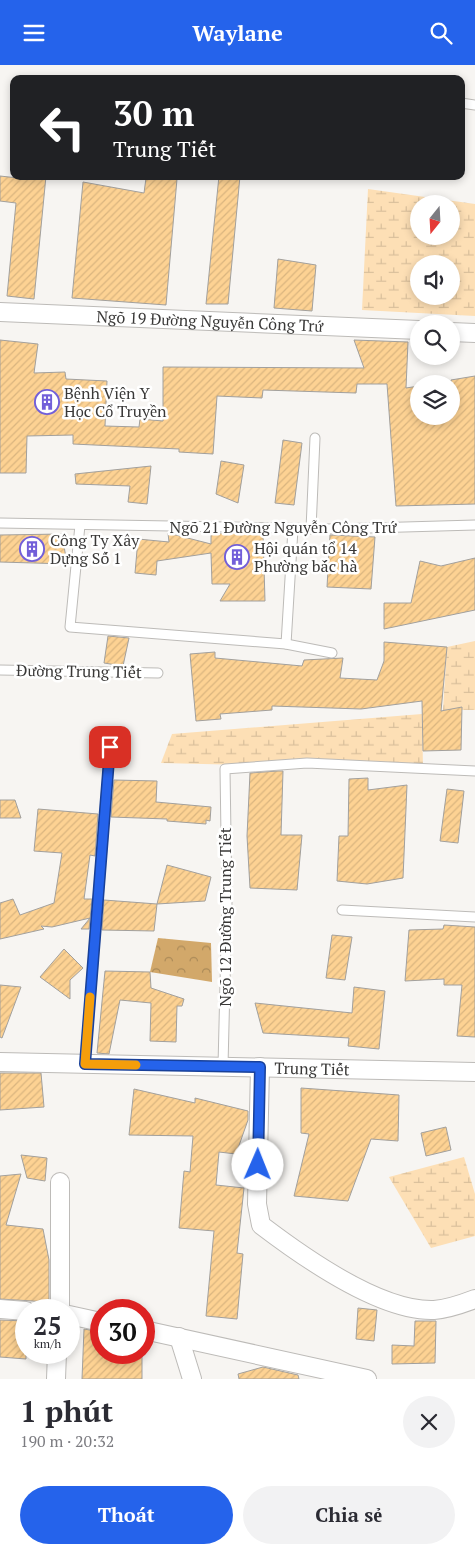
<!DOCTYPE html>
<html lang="vi">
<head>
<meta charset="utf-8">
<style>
	body { margin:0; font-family:"PT Serif",serif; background:#f2f2f3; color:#2b2b33; height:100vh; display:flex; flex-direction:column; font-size:19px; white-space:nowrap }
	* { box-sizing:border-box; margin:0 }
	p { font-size:16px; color:#7c7c81 }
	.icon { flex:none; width:28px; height:28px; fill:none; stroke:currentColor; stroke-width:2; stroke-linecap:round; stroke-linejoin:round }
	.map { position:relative; height:1314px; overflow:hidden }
	.side { display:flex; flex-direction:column; background:#fff; flex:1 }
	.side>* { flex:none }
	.banner { position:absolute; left:10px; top:10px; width:455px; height:105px; border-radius:10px; box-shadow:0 2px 8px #0003; background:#202124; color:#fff; overflow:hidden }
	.needle { width:32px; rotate:198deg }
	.buttons { position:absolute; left:410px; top:130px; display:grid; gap:10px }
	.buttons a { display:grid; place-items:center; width:50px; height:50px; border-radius:50%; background:#fff; box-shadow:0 2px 8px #0003; font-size:25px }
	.speed { position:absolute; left:15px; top:1234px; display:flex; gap:10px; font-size:25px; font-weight:700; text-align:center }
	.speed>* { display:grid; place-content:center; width:65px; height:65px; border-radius:50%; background:#fff; box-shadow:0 2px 8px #0003; line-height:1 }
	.speed small { font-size:12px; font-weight:400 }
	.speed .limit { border:8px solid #d22; background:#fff; color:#111 }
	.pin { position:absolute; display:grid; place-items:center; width:42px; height:42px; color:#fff; margin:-21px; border-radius:10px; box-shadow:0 2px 8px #0006 }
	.me { position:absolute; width:55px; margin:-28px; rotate:1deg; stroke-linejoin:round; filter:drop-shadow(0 0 4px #0008) }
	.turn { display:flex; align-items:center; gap:18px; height:105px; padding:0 20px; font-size:22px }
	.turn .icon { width:65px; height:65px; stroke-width:2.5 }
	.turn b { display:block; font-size:35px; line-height:42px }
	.round { display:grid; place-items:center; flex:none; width:52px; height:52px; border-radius:26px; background:#f2f2f3 }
	.head { display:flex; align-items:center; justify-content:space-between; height:85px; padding:0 20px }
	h1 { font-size:30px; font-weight:600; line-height:38px }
	.primary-button { display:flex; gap:10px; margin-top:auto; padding:10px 20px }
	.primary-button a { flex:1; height:58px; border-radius:30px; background:#2563eb; color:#fff; font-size:20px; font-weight:600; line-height:58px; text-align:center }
	.primary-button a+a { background:#f2f2f3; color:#2b2b33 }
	header { display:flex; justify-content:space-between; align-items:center; height:65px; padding:0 20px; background:#2563eb; color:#fff; font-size:22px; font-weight:600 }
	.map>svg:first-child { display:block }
	.forest { fill:url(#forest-crowns) }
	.wetland { fill:url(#wetland-marsh); fill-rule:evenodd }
	.building { fill:url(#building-hatch); stroke:#a2a09d }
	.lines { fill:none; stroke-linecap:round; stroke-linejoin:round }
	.service-casing { stroke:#bdbbb8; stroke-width:11 }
	.minor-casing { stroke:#bdbbb8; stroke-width:20 }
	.service { stroke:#fff; stroke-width:9 }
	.minor { stroke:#fff; stroke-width:18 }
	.route-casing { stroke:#184099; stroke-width:12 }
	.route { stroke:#2563eb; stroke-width:9 }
	.slow { stroke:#f59e0b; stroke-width:9 }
	.labels { text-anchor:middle; stroke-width:5; stroke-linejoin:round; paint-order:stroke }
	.street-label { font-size:16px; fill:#393837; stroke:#fff }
	.poi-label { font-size:16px; fill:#393837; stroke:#fff; text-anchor:start }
</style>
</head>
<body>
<header><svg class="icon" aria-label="menu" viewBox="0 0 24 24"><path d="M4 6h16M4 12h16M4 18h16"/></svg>Waylane<svg class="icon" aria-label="search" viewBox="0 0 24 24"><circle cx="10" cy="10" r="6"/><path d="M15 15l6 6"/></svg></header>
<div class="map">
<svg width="475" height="1314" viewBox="0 0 475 1314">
	<defs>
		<pattern id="forest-crowns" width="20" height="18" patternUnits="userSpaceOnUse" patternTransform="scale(1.25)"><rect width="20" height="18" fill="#d2a86a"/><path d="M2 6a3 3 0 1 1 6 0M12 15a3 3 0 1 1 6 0" fill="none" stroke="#ab8a58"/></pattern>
		<pattern id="wetland-marsh" width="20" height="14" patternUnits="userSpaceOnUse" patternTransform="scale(1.25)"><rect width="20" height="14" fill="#fddfb5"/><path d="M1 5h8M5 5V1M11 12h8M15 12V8" fill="none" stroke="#dac09c"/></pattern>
		<pattern id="building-hatch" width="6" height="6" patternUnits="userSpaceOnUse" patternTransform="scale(1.25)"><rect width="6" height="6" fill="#fdd293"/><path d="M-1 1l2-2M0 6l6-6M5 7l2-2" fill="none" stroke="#dab57f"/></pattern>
	</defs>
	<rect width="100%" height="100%" fill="#f7f5f2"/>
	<polygon class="forest" points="158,873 211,878 212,917 150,907"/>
	<g class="wetland">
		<path d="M368,124L475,139V251L362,245ZM419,139H451V171H419ZM419,199H451V231H419Z"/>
		<polygon points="475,576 475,645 443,645 447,582"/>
		<polygon points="422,649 423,704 161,698 172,669"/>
		<polygon points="464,1092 475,1129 475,1171 431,1183 389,1112"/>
	</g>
	<g class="building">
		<polygon points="0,111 18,113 18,111 46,111 34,234 7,231 16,138 0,136"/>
		<polygon points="219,111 240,111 228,239 206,239"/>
		<polygon points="146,113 177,114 166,240 72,233 83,117 144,128"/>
		<polygon points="278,194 316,200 312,246 274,243"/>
		<polygon points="0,275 38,279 34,308 65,307 66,314 107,316 105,361 139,362 140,354 163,356 163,302 364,303 354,275 408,277 406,323 419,321 419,351 451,351 451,315 475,311 475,439 396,441 387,319 357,319 356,328 263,325 262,333 217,331 213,389 179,387 179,384 73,379 73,370 27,371 26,408 0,408"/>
		<polygon points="283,375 302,378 294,440 275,438"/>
		<polygon points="221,396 244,400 238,438 216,429"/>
		<polygon points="151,401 147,439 128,437 130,421 76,419 75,409"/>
		<polygon points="168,468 211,479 211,468 263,469 265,536 220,536 230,519 212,519 211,488 157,496 156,510 135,508 138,474 169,477"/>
		<polygon points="62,469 67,499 0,497 0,470"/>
		<polygon points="330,470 375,472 371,524 327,522"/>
		<polygon points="475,493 475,545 384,564 384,538 411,538 420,496 441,501"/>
		<polygon points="108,571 129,573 123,601 104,598"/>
		<polygon points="384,577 447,582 441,646 462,642 461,685 423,686 422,636 361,644 272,641 272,645 220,649 221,654 196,656 190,589 215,587 215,593 302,601 304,595 343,593 340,613 377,615 384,596"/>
		<polygon points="278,706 283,706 281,770 302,770 297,825 250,823 247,771 250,708"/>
		<polygon points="368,713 368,725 407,720 403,813 367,819 337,816 339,771 348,771 349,714"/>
		<polygon points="114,715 157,716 156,737 211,742 210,756 206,755 206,759 167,756 167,754 111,752"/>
		<polygon points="447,724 464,726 458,778 440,776"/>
		<polygon points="0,735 15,735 21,753 0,753"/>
		<polygon points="38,744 98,749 95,791 90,790 84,834 92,834 89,864 81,864 90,853 52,862 41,861 44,864 0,874 0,838 13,834 20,850 54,838 62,788 34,786"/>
		<polygon points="167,800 211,812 205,836 157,839"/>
		<polygon points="104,835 157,839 154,866 102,865"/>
		<polygon points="444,860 475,862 475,972 457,971 462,920 444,920 444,914 405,916 409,865 443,864"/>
		<polygon points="332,870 352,872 345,915 326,913"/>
		<polygon points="64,884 83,903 70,915 70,934 40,912"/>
		<polygon points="105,906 150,907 151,923 184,934 182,941 177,941 176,977 150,976 151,938 120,935 109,989 97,988"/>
		<polygon points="0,920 21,922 2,973 0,972"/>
		<polygon points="354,922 385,926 379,984 348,981 349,973 263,968 255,938 352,948"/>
		<polygon points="0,1008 41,1008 44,1042 0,1045"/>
		<polygon points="301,1023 399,1030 398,1076 371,1074 348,1136 294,1131 309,1069 301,1068"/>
		<polygon points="134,1024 195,1038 195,1033 248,1046 248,1055 236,1089 219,1087 216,1120 244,1123 237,1188 243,1189 237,1254 206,1251 214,1166 179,1163 184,1106 190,1107 193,1071 129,1070"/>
		<polygon points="446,1062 451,1085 426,1091 421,1068"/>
		<polygon points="21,1090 47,1093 45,1116 27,1113"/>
		<polygon points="21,1109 6,1160 43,1164 49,1195 49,1237 0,1234 0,1111"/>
		<polygon points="358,1243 377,1245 374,1276 356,1274"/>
		<polygon points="0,1255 26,1256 26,1294 0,1292"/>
		<polygon points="415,1256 436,1256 435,1298 392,1299 392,1280 414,1281"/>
		<polygon points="84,1264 101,1267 101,1288 142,1288 142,1314 82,1314"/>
		<polygon points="263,1302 298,1310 299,1314 239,1314 238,1309"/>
	</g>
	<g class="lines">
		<defs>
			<g id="service">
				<polyline points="461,38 475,40"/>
				<polyline points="0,458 334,464 475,460"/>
				<polyline points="80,460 70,562 286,579 332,588"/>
				<polyline points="311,464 315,373"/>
				<polyline points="286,579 293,464"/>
				<polyline points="0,605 158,608"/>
				<polyline points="342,845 475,852"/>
				<polyline points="85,999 110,682"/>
				<polyline points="223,1001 227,837 225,704 307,698 475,706"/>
			</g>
			<g id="minor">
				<path id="s1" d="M0,247L419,265"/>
				<polyline points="451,267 475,268"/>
				<path id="s2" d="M0,997L475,1007"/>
				<path d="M260,1002L257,1139L261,1160C303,1192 380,1247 434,1245C448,1244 462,1239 475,1234"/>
				<polyline points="60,1117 60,1245"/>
				<polyline points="0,1244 26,1246"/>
				<polyline points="69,1250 101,1257"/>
				<polyline points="144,1265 367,1314"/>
				<polyline points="179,1272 192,1314"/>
				<polyline points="56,1314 57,1288"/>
			</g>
		</defs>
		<use href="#service" class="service-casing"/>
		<use href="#minor" class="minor-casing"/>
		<use href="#service" class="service"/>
		<use href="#minor" class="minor"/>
	</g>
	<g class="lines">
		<defs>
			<polyline id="route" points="110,682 85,999 260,1002 258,1100"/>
		</defs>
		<use href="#route" class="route-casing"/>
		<use href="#route" class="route"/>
		<polyline class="slow" points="90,932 85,999 136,1000"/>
	</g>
	<defs>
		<symbol id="building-ring" viewBox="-11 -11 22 22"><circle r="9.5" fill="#fff" stroke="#725fd9" stroke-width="1.5"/><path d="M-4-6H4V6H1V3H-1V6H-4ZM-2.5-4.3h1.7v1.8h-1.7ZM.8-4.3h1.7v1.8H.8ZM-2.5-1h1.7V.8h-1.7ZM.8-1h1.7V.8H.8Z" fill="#725fd9"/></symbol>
	</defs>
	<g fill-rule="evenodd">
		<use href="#building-ring" x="33" y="323" width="28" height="28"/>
		<use href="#building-ring" x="18" y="470" width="28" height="28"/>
		<use href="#building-ring" x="223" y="478" width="28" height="28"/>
	</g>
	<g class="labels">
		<g class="street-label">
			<text dy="6" stroke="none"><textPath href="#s1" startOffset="210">Ngõ 19 Đường Nguyễn Công Trứ</textPath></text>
			<text x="283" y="468">Ngõ 21 Đường Nguyễn Công Trứ</text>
			<text transform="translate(79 606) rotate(1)" y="6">Đường Trung Tiết</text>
			<text transform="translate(225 852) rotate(-90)" y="6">Ngõ 12 Đường Trung Tiết</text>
			<text dy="6" stroke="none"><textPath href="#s2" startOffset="312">Trung Tiết</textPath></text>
		</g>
		<g class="poi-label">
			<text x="64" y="334">Bệnh Viện Y<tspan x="64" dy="18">Học Cổ Truyền</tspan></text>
			<text x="50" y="481">Công Ty Xây<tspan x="50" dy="18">Dựng Số 1</tspan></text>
			<text x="254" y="489">Hội quán tổ 14<tspan x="254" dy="18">Phường bắc hà</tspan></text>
		</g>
	</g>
</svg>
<div class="buttons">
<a><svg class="needle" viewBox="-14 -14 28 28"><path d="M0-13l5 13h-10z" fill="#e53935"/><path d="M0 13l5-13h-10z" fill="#7c7c81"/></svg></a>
<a><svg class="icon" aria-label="sound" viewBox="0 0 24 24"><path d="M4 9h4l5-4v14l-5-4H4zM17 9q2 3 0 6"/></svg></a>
<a><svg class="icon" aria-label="search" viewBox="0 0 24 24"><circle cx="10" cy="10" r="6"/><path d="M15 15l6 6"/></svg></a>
<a><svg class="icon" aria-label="layers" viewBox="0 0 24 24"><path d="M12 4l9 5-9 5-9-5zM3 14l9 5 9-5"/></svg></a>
</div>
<div class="speed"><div>25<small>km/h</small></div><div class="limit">30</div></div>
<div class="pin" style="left:110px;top:682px;background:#d93025"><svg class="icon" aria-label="arrive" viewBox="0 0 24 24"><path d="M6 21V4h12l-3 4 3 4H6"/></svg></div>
<svg class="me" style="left:258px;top:1100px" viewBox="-20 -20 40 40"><circle r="19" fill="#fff"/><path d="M0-13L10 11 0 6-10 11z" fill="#2563eb"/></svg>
<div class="banner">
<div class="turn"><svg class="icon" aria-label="left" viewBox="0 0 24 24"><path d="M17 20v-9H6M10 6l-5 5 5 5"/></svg><div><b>30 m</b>Trung Tiết</div></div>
</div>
</div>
<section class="side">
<div class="head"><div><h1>1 phút</h1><p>190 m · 20:32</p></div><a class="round"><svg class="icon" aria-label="close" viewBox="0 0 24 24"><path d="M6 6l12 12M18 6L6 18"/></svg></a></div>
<div class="primary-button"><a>Thoát</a><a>Chia sẻ</a></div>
</section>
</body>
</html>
